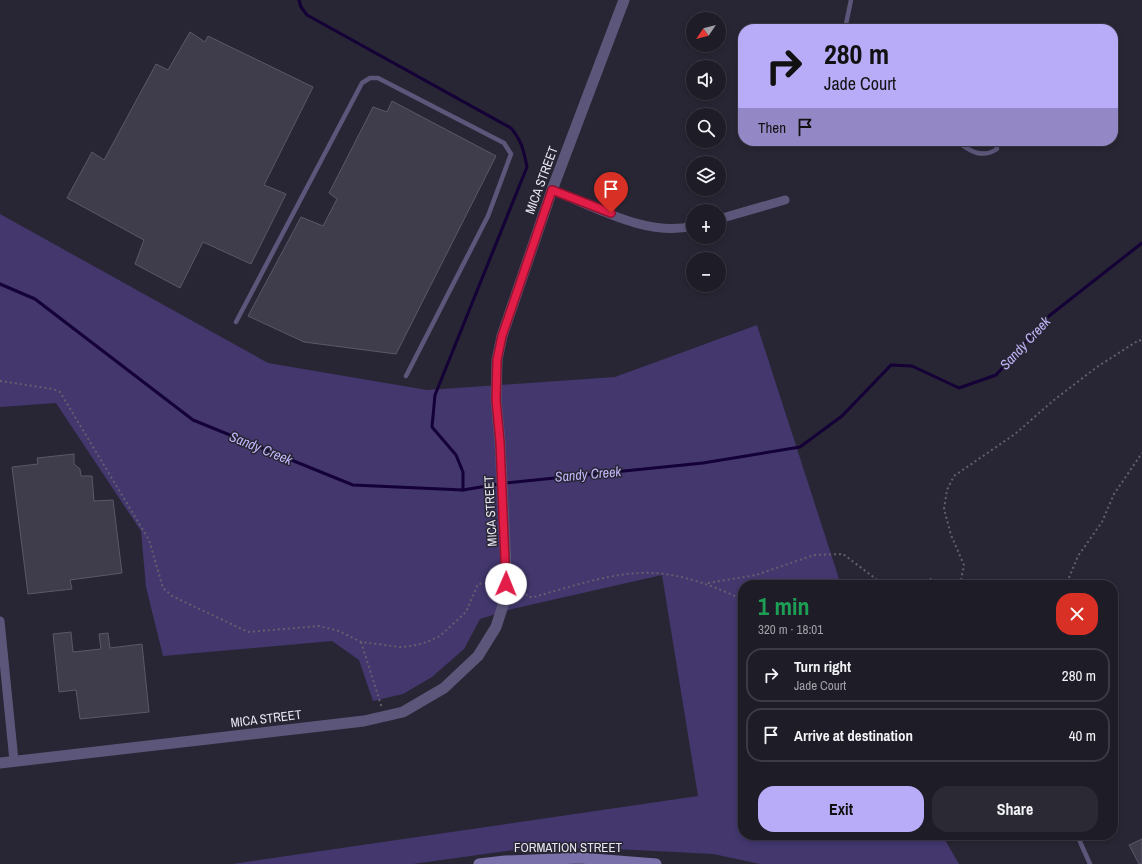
<!DOCTYPE html>
<html lang="en">
<head>
<meta charset="utf-8">
<style>
	body { margin:0; font-family:"Archivo Narrow",sans-serif; background:#2b2933; color:#f1f3f6; height:100vh; display:flex; flex-direction:column; font-size:15px; white-space:nowrap }
	* { box-sizing:border-box; margin:0 }
	p { font-size:13px; color:#a1a1a7 }
	.icon { flex:none; width:22px; height:22px; fill:none; stroke:currentColor; stroke-width:2; stroke-linecap:round; stroke-linejoin:round }
	.map { position:relative; flex:1; overflow:hidden }
	.drawer { position:absolute; left:738px; top:580px; width:380px; height:260px; display:flex; flex-direction:column; background:#1e1c27; border-radius:16px; box-shadow:0 2px 6px #0003,0 0 0 1px #3c3a44 }
	.drawer>* { flex:none }
	.guide { position:absolute; left:738px; top:24px; width:380px; height:122px; border-radius:16px; box-shadow:0 2px 6px #0003,0 0 0 1px #3c3a44; background:#b8abf7; color:#111; overflow:hidden }
	.needle { width:26px; rotate:235deg }
	.buttons { position:absolute; left:686px; top:12px; display:grid; gap:8px }
	.buttons a { display:grid; place-items:center; width:40px; height:40px; border-radius:50%; background:#1e1c27; box-shadow:0 2px 6px #0003,0 0 0 1px #3c3a44; font-size:20px }
	.pin { position:absolute; display:grid; place-items:center; width:34px; height:34px; color:#fff; margin:-41px -17px; border-radius:50% 50% 50% 0; rotate:-45deg; box-shadow:0 0 4px #0007 }
	.pin .icon { rotate:45deg }
	.me { position:absolute; width:44px; margin:-22px; rotate:1deg; stroke-linejoin:round; filter:drop-shadow(0 0 3px #0008) }
	.turn { display:flex; align-items:center; gap:14px; height:84px; padding:0 20px; font-size:18px }
	.turn .icon { width:52px; height:52px; stroke-width:2.5 }
	.turn b { display:block; font-size:28px; line-height:34px }
	.then { display:flex; align-items:center; height:38px; padding:0 20px; background:#0003; gap:8px; font-size:15px }
	.round { display:grid; place-items:center; flex:none; width:42px; height:42px; border-radius:16px; background:#2b2933 }
	.head { display:flex; align-items:center; justify-content:space-between; height:68px; padding:0 20px }
	h1 { font-size:24px; font-weight:800; line-height:30px; color:#1e9e55 }
	.cta { display:flex; gap:8px; margin-top:auto; padding:8px 20px }
	.cta a { flex:1; height:46px; border-radius:16px; background:#b8abf7; color:#111; font-size:16px; font-weight:800; line-height:46px; text-align:center }
	.cta a+a { background:#2b2933; color:#f1f3f6 }
	ul { padding:0; list-style:none }
	li { display:flex; align-items:center; gap:12px; height:54px; margin:0 8px 6px; padding:0 12px; border:2px solid #3c3a44; border-radius:16px }
	li div { flex:1 }
	li b { display:block; font-size:15px }
	li em { font-style:normal }
	.map>svg:first-child { display:block }
	.green { fill:#43376e }
	.lines { fill:none; stroke-linecap:round; stroke-linejoin:round }
	.stream { stroke:#140036; stroke-width:3 }
	.building { fill:#3f3c4c; stroke:#5a5869 }
	.path { stroke:#62606d; stroke-width:2; stroke-dasharray:2 3; stroke-linecap:butt }
	.service { stroke:#5c577a; stroke-width:4.5 }
	.minor { stroke:#5c577a; stroke-width:9 }
	.tertiary { stroke:#5c577a; stroke-width:11 }
	.secondary { stroke:#7a70a9; stroke-width:11 }
	.route-casing { stroke:#92132f; stroke-width:10 }
	.route { stroke:#e11d48; stroke-width:7 }
	.labels { text-anchor:middle; stroke-width:3; stroke-linejoin:round; paint-order:stroke }
	.street-label { font-size:13px; fill:#e6e5ef; stroke:#282634 }
	.water-label { font-size:14px; font-style:italic; fill:#c1b6f9; stroke:#282634 }
</style>
</head>
<body>
<div class="map">
<svg width="1142" height="864" viewBox="0 0 1142 864">
	<rect width="100%" height="100%" fill="#282634"/>
	<polygon class="green" points="0,214 268,363 427,390 615,377 757,325 841,585 743,585 743,835 942,835 959,864 760,864 713,854 616,849 528,848 413,864 232,864 698,796 662,575 512,609 480,619 464,649 432,677 403,694 373,701 359,660 332,641 163,656 146,587 141,531 56,403 0,407"/>
	<g class="lines">
		<g class="stream">
			<path d="M299,0L301,7L307,15L511,128C522,141 524,152 527,167L435,395L432,427L456,455L463,472V490"/>
			<polyline points="0,284 35,299 193,420 353,485 463,490 499,484"/>
			<polyline points="505,483 703,463 800,447 842,416 891,365 912,366 959,388 996,375 1049,316 1142,243"/>
		</g>
	</g>
	<g class="building">
		<polygon points="190,32 205,42 208,36 313,87 264,185 286,194 251,264 203,242 180,288 135,264 144,240 67,198 92,152 104,160 156,64 168,70"/>
		<polygon points="392,101 496,156 396,354 304,342 248,316 301,217 323,226 337,199 329,193 373,107 387,112"/>
		<polygon points="74,454 74,464 80,469 81,476 92,476 94,501 113,500 122,573 70,580 72,589 28,594 12,467 38,464 37,458"/>
		<polygon points="71,632 73,652 101,649 99,634 108,633 110,648 142,644 149,712 80,719 76,690 59,692 53,634"/>
		<polygon points="1142,839 1142,864 1139,864 1129,845"/>
	</g>
	<g class="lines">
		<g class="path">
			<polyline points="0,381 53,389 60,392 149,540 163,588 172,596 248,632 319,626 339,631 361,642 400,647 412,646 427,642 440,636 466,612 478,584 496,582"/>
			<polyline points="708,583 756,575 814,555 843,554 880,582 887,585"/>
			<path d="M515,585L521,587L528,597H534C570,587 615,571 653,573C682,574 717,587 743,600"/>
			<polyline points="900,585 932,579 953,585"/>
			<polyline points="960,585 964,565 951,535 944,509 947,490 954,476 1015,434 1054,400 1097,367 1139,340 1142,341"/>
			<polyline points="1062,585 1068,580 1078,556 1102,522 1114,494 1142,453"/>
			<polyline points="361,642 382,708"/>
		</g>
		<g class="service">
			<polyline points="845,29 851,0"/>
			<path d="M957,141C969,151 982,159 997,149L996,141"/>
			<polyline points="236,322 362,83 370,78 378,78 504,143 511,154 488,216 406,376"/>
			<polyline points="1077,835 1090,864"/>
		</g>
		<g class="minor">
			<path d="M552,190C593,206 649,238 693,226"/>
			<polyline points="719,219 785,200"/>
			<polyline points="0,621 14,761"/>
		</g>
		<polyline class="tertiary" points="0,763 364,721 403,712 444,688 478,656 496,627 505,599 506,567 500,442 496,400 497,360 502,336 552,190 624,0"/>
		<polyline class="secondary" points="479,864 505,861 580,858 656,864"/>
	</g>
	<g class="lines">
		<defs>
			<polyline id="route" points="506,584 500,442 496,400 497,360 502,336 552,190 611,213"/>
		</defs>
		<use href="#route" class="route-casing"/>
		<use href="#route" class="route"/>
	</g>
	<g class="labels">
		<g class="street-label">
			<text transform="translate(541 180) rotate(-70)" y="5">MICA STREET</text>
			<text transform="translate(490 511) rotate(-93)" y="5">MICA STREET</text>
			<text transform="translate(266 718) rotate(-7)" y="5">MICA STREET</text>
			<text x="568" y="852">FORMATION STREET</text>
		</g>
		<g class="water-label">
			<text transform="translate(1025 343) rotate(-47)" y="5">Sandy Creek</text>
			<text transform="translate(261 448) rotate(22)" y="5">Sandy Creek</text>
			<text transform="translate(588 474) rotate(-5)" y="5">Sandy Creek</text>
		</g>
	</g>
</svg>
<div class="buttons">
<a><svg class="needle" viewBox="-14 -14 28 28"><path d="M0-13l5 13h-10z" fill="#e53935"/><path d="M0 13l5-13h-10z" fill="#a1a1a7"/></svg></a>
<a><svg class="icon" aria-label="sound" viewBox="0 0 24 24"><path d="M4 9h4l5-4v14l-5-4H4zM17 9q2 3 0 6"/></svg></a>
<a><svg class="icon" aria-label="search" viewBox="0 0 24 24"><circle cx="10" cy="10" r="6"/><path d="M15 15l6 6"/></svg></a>
<a><svg class="icon" aria-label="layers" viewBox="0 0 24 24"><path d="M12 4l9 5-9 5-9-5zM3 14l9 5 9-5"/></svg></a>
<a>+</a>
<a>−</a>
</div>
<div class="pin" style="left:611px;top:213px;background:#d93025"><svg class="icon" aria-label="arrive" viewBox="0 0 24 24"><path d="M6 21V4h12l-3 4 3 4H6"/></svg></div>
<svg class="me" style="left:506px;top:584px" viewBox="-20 -20 40 40"><circle r="19" fill="#fff"/><path d="M0-13L10 11 0 6-10 11z" fill="#e11d48"/></svg>
<div class="guide">
<div class="turn"><svg class="icon" aria-label="right" viewBox="0 0 24 24"><path d="M7 20v-9h11M14 6l5 5-5 5"/></svg><div><b>280 m</b>Jade Court</div></div>
<div class="then">Then<svg class="icon" aria-label="arrive" viewBox="0 0 24 24"><path d="M6 21V4h12l-3 4 3 4H6"/></svg></div>
</div>
<section class="drawer">
<div class="head"><div><h1>1 min</h1><p>320 m · 18:01</p></div><a class="round" style="background:#d93025;color:#fff"><svg class="icon" aria-label="close" viewBox="0 0 24 24"><path d="M6 6l12 12M18 6L6 18"/></svg></a></div>
<ul>
<li><svg class="icon" aria-label="right" viewBox="0 0 24 24"><path d="M7 20v-9h11M14 6l5 5-5 5"/></svg><div><b>Turn right</b><p>Jade Court</p></div><em>280 m</em></li>
<li><svg class="icon" aria-label="arrive" viewBox="0 0 24 24"><path d="M6 21V4h12l-3 4 3 4H6"/></svg><div><b>Arrive at destination</b></div><em>40 m</em></li>
</ul>
<div class="cta"><a>Exit</a><a>Share</a></div>
</section>
</div>
</body>
</html>
